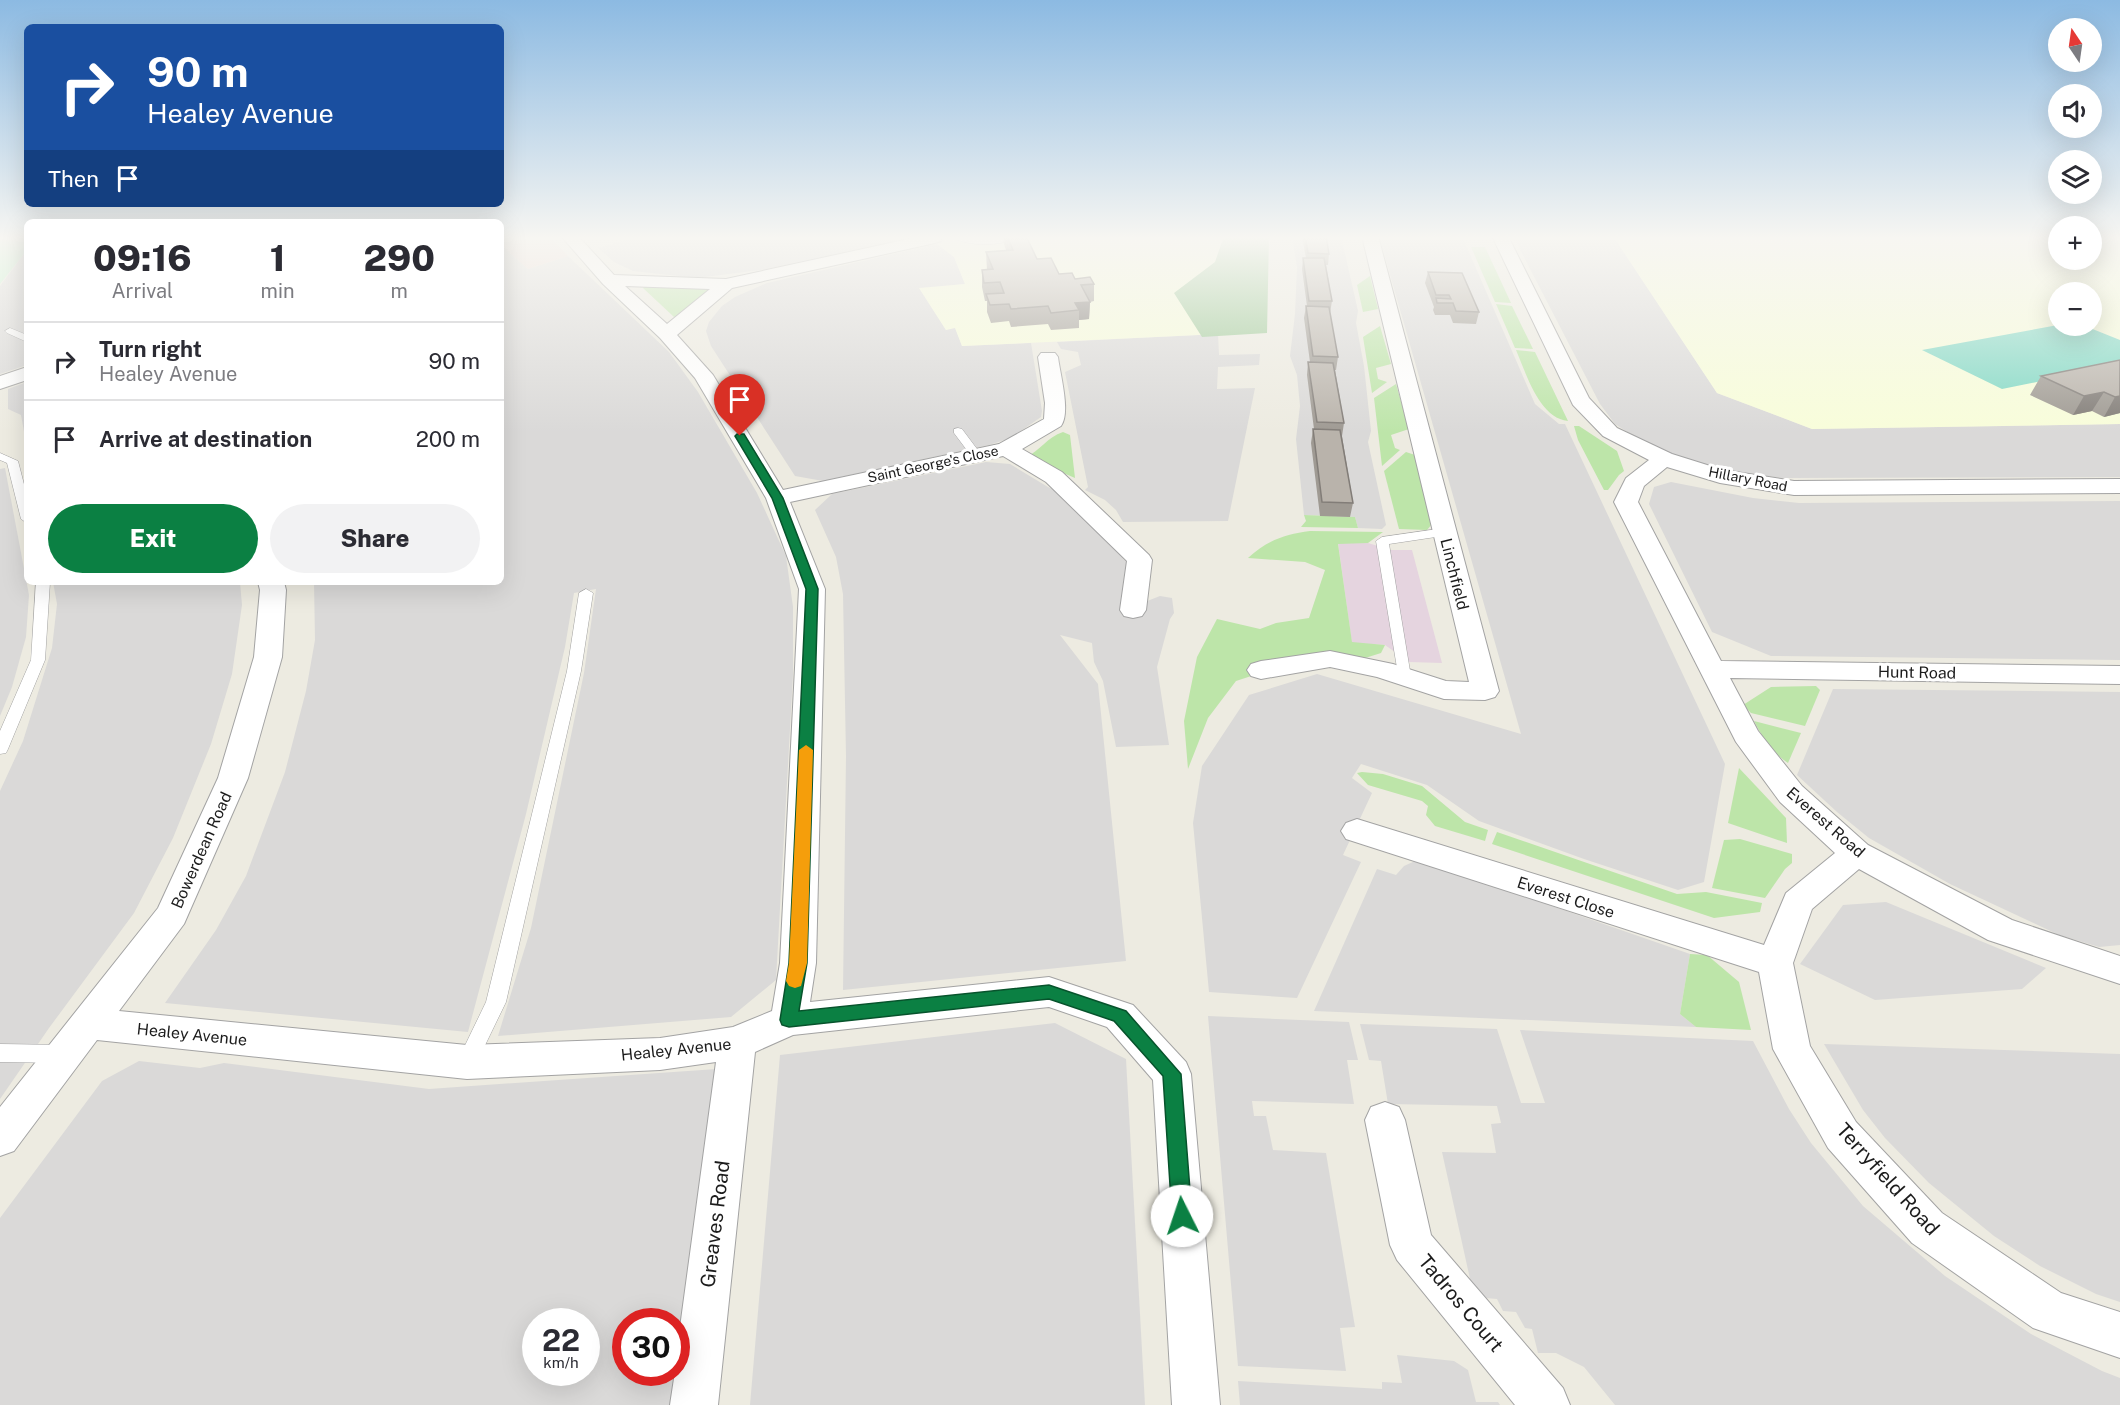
<!DOCTYPE html>
<html lang="en">
<head>
<meta charset="utf-8">
<style>
	body { margin:0; font-family:"Public Sans",sans-serif; background:#f2f2f3; color:#2b2b33; height:100vh; display:flex; flex-direction:column; font-size:22px; white-space:nowrap }
	* { box-sizing:border-box; margin:0 }
	p { font-size:20px; color:#7c7c81 }
	.icon { flex:none; width:33px; height:33px; fill:none; stroke:currentColor; stroke-width:2; stroke-linecap:round; stroke-linejoin:round }
	.map { position:relative; flex:1; overflow:hidden }
	.sheet { position:absolute; left:24px; top:219px; width:480px; height:366px; display:flex; flex-direction:column; background:#fff; border-radius:9px; box-shadow:0 6px 24px #0002 }
	.sheet>* { flex:none }
	.guide { position:absolute; left:24px; top:24px; width:480px; height:183px; border-radius:9px; box-shadow:0 6px 24px #0002; background:#1a4fa0; color:#fff; overflow:hidden }
	.needle { width:39px; rotate:347deg }
	.fabs { position:absolute; left:2048px; top:18px; display:grid; gap:12px }
	.fabs a { display:grid; place-items:center; width:54px; height:54px; border-radius:50%; background:#fff; box-shadow:0 6px 24px #0002; font-size:30px }
	.speed { position:absolute; left:522px; top:1308px; display:flex; gap:12px; font-size:30px; font-weight:700; text-align:center }
	.speed>* { display:grid; place-content:center; width:78px; height:78px; border-radius:50%; background:#fff; box-shadow:0 6px 24px #0002; line-height:1 }
	.speed small { font-size:15px; font-weight:400 }
	.speed .limit { border:9px solid #d22; background:#fff; color:#111 }
	.pin { position:absolute; display:grid; place-items:center; width:51px; height:51px; color:#fff; margin:-62px -26px; border-radius:50% 50% 50% 0; rotate:-45deg; box-shadow:0 0 6px #0007 }
	.pin .icon { rotate:45deg }
	.me { position:absolute; width:66px; margin:-33px; rotate:356deg; stroke-linejoin:round; filter:drop-shadow(0 0 4px #0008) }
	.turn { display:flex; align-items:center; gap:21px; height:126px; padding:0 24px; font-size:27px }
	.turn .icon { width:78px; height:78px; stroke-width:2.5 }
	.turn b { display:block; font-size:42px; line-height:51px }
	.then { display:flex; align-items:center; height:57px; padding:0 24px; background:#0003; gap:12px; font-size:22px }
	.eta { display:flex; justify-content:space-evenly; align-items:center; height:102px; text-align:center }
	.eta b { font-size:36px; font-weight:800; line-height:42px }
	.cta { display:flex; gap:12px; margin-top:auto; padding:12px 24px }
	.cta a { flex:1; height:69px; border-radius:36px; background:#0b8043; color:#fff; font-size:24px; font-weight:800; line-height:69px; text-align:center }
	.cta a+a { background:#f2f2f3; color:#2b2b33 }
	ul { padding:0; list-style:none }
	li { display:flex; align-items:center; gap:18px; height:78px; padding:0 24px; border-top:2px solid #e1e1e2 }
	li div { flex:1 }
	li b { display:block; font-size:22px }
	li em { font-style:normal }
	.map>svg:first-child { display:block }
	.residential { fill:#dad9d8; fill-rule:evenodd }
	.commercial { fill:#edd6d1 }
	.industrial { fill:#e5d4df }
	.education { fill:#f8fdda; fill-rule:evenodd }
	.grass { fill:#bde5a9 }
	.forest { fill:#9fca98 }
	.park { fill:#bff6cc }
	.pitch { fill:#82d9c5 }
	.lines { fill:none; stroke-linecap:round; stroke-linejoin:round }
	.lane-casing { stroke:#a3a3a3; stroke-width:1 }
	.street-casing { stroke:#a3a3a3; stroke-width:2 }
	.lane { fill:#fff; fill-rule:evenodd }
	.street { fill:#fff; fill-rule:evenodd }
	.wall { fill:#9f9a93 }
	.shaded-wall { fill:#827d78 }
	.building { fill:#b9b3ab; stroke:#827d78; stroke-width:1.5 }
	.route { fill:#0b8043; stroke:#07532c; stroke-width:1.5 }
	.slow { fill:#f59e0b }
	.labels { text-anchor:middle; stroke-width:6; stroke-linejoin:round; paint-order:stroke }
	.far-street-label { font-size:14px; fill:#1c1c1c; stroke:#fff }
	.street-label { font-size:16px; fill:#1c1c1c; stroke:#fff }
	.near-street-label { font-size:20px; fill:#1c1c1c; stroke:#fff }
</style>
</head>
<body>
<div class="map">
<svg width="2120" height="1405" viewBox="0 0 2120 1405">
	<rect width="100%" height="100%" fill="#edebe1"/>
	<g class="residential">
		<polygon points="640,236 917,236 767,269 697,278 633,271 614,262 598,248"/>
		<polygon points="1292,236 1341,236 1358,311 1356,323 1364,366 1371,431 1368,442 1386,525 1382,529 1358,528 1355,517 1304,515 1296,439 1300,406 1297,375 1290,356 1295,314 1297,267"/>
		<polygon points="1379,236 1462,236 1535,404 1559,424 1565,424 1725,764 1704,882 1678,890 1584,859 1479,821 1427,785 1361,764 1352,778 1372,793 1343,855 1361,862 1297,998 1209,992 1193,823 1202,766 1249,695 1317,674 1521,734"/>
		<polygon points="1513,236 1613,236 1717,393 1812,429 2120,424 2120,477 1781,478 1711,468 1683,459 1638,439 1615,424 1600,404"/>
		<polygon points="937,244 954,257 965,284 920,289 946,330 955,327 962,346 1031,343 1042,411 1041,417 1011,438 989,445 823,481 795,476 711,346 706,331 709,322 722,306 735,297 767,283"/>
		<polygon points="501,245 528,269 568,256 669,352 698,392 757,493 786,556 793,607 793,675 776,980 731,1017 498,1036 531,928 584,673 596,589 574,593 565,647 526,814 468,1032 165,1003 216,930 246,876 285,772 306,691 315,640 314,582 501,582"/>
		<polygon points="27,250 27,365 0,374 0,286"/>
		<polygon points="1218,334 1219,355 1260,354 1259,365 1218,367 1217,389 1255,388 1228,521 1123,522 1116,510 1105,500 1085,490 1088,487 1065,372 1081,365 1078,352 1061,349 1057,342"/>
		<polygon points="27,382 27,448 21,415 8,409 8,389"/>
		<polygon points="986,462 1010,464 1048,487 1086,504 1124,560 1134,561 1132,607 1160,596 1172,598 1174,613 1170,619 1157,667 1169,745 1116,747 1103,681 1094,662 1092,643 1060,635 1098,684 1126,961 843,990 846,756 843,594 836,557 815,510 832,494"/>
		<polygon points="5,468 29,595 26,637 12,687 0,716 0,469"/>
		<polygon points="1671,482 1753,498 1799,503 2120,501 2120,660 1771,656 1712,632 1649,504 1654,487"/>
		<polygon points="53,582 240,582 242,605 232,674 211,744 173,838 134,913 49,1028 0,1099 0,791 23,741 52,648 57,604"/>
		<polygon points="1833,689 2120,692 2120,945 2099,947 2059,935 1950,884 1869,838 1837,812 1797,775"/>
		<polygon points="1415,861 1425,862 1690,954 1680,1014 1696,1027 1314,1011 1377,869 1396,875 1404,866"/>
		<polygon points="1886,902 2046,968 2022,989 1875,1000 1800,964 1843,905"/>
		<polygon points="1208,1016 1349,1022 1358,1060 1347,1060 1354,1104 1252,1101 1254,1116 1266,1116 1273,1150 1326,1153 1355,1327 1340,1328 1346,1371 1238,1366"/>
		<polygon points="1055,1023 1126,1059 1145,1405 750,1405 780,1055"/>
		<polygon points="1360,1024 1497,1029 1521,1103 1545,1103 1520,1030 1753,1041 1789,1109 1811,1143 1863,1206 1945,1276 2031,1334 2102,1371 2120,1378 2120,1405 1615,1405 1584,1367 1556,1353 1538,1353 1532,1329 1525,1328 1516,1312 1503,1311 1497,1299 1474,1297 1442,1152 1496,1153 1491,1124 1501,1123 1497,1106 1388,1104 1381,1061 1369,1060"/>
		<polygon points="1824,1044 2120,1054 2120,1302 2096,1294 2040,1266 1994,1236 1929,1183 1885,1138 1863,1110"/>
		<path d="M139,1061L200,1068L224,1063L429,1089L731,1068L690,1405H0V1218L102,1081ZM536,1322H586V1372H536ZM626,1322H676V1372H626Z"/>
		<polygon points="1397,1355 1454,1361 1468,1370 1476,1402 1498,1402 1500,1405 1240,1405 1238,1381 1382,1389 1382,1382 1402,1383"/>
	</g>
	<polygon class="commercial" points="501,236 549,236 568,256 528,269 501,245"/>
	<polygon class="industrial" points="1338,543 1368,543 1391,550 1412,550 1442,663 1409,662 1385,645 1352,643"/>
	<g class="education">
		<polygon points="939,236 1264,236 1263,332 962,346 955,328 946,330 919,288 965,284 954,257 937,244 941,243"/>
		<path d="M1613,236H2058V260H2091V236H2120V424L1812,429L1717,393ZM2058,292H2091V326H2058Z"/>
	</g>
	<g class="grass">
		<polygon points="1471,247 1485,247 1511,303 1495,302"/>
		<polygon points="1370,276 1378,309 1363,312 1357,285"/>
		<polygon points="644,286 712,288 680,316 674,317 643,288"/>
		<polygon points="1496,304 1512,306 1533,349 1515,348"/>
		<polygon points="1380,326 1391,364 1376,368 1378,379 1387,382 1372,393 1363,337"/>
		<path d="M1516,350L1535,352L1568,421C1539,418 1526,373 1516,350Z"/>
		<polygon points="1396,384 1409,429 1391,435 1395,448 1400,450 1382,466 1374,398"/>
		<polygon points="1574,426 1579,426 1617,451 1624,471 1619,475 1608,490 1604,490 1578,440"/>
		<path d="M1063,432L1070,435L1075,478L1026,457C1040,451 1047,437 1063,432Z"/>
		<polygon points="1406,452 1415,455 1432,524 1427,530 1399,529 1384,471"/>
		<polygon points="1304,515 1355,517 1358,528 1301,527 1306,521"/>
		<path d="M1310,531L1383,532L1368,543L1338,544L1352,642L1385,645L1381,653L1362,659L1291,663L1236,681L1208,718L1188,769L1184,721L1197,657L1217,619L1260,629L1276,623L1309,618L1325,570L1305,562L1248,558C1266,541 1285,534 1310,531Z"/>
		<polygon points="1816,686 1820,690 1805,726 1751,713 1743,705 1771,687"/>
		<path d="M1754,721L1801,733L1788,763C1771,752 1763,738 1754,721Z"/>
		<polygon points="1739,768 1786,818 1787,843 1728,823"/>
		<polygon points="1362,772 1383,774 1422,786 1465,822 1488,830 1485,841 1435,826 1426,815 1428,806 1422,801 1368,785 1357,773"/>
		<polygon points="1497,832 1677,894 1706,892 1762,903 1760,912 1714,918 1492,844"/>
		<polygon points="1740,839 1792,854 1792,863 1785,869 1765,898 1712,888 1724,840"/>
		<polygon points="1690,954 1707,955 1739,982 1751,1030 1696,1027 1680,1014"/>
	</g>
	<polygon class="forest" points="1224,236 1269,236 1267,333 1202,337 1174,293 1215,262"/>
	<polygon class="park" points="0,236 27,236 27,250 0,284"/>
	<polygon class="pitch" points="2058,325 2085,326 2120,340 2120,365 2002,389 1922,350"/>
	<g class="lines">
		<defs>
			<g id="lane">
				<path d="M951,236L978,238L1022,236C1005,246 967,248 951,236Z"/>
				<polygon points="10,328 27,335 27,342 7,333 5,331"/>
				<polygon points="958,428 962,429 980,453 980,457 972,457 954,433 954,429"/>
				<polygon points="0,453 18,461 27,496 27,523 21,519 7,463 0,460"/>
				<polygon points="1445,528 1451,532 1449,535 1389,544 1411,677 1404,682 1399,680 1376,541 1382,537"/>
				<polygon points="36,582 50,582 45,660 8,749 6,753 0,754 0,731 31,660"/>
				<polygon points="586,589 593,593 581,671 506,1002 474,1068 467,1071 460,1068 457,1062 486,1002 567,671 579,593"/>
				<polygon points="0,1044 63,1045 70,1048 73,1054 70,1060 63,1063 0,1062"/>
			</g>
			<g id="street">
				<path d="M561,236H578L614,275L726,279L922,236H942L941,241L935,243L732,288L677,335L713,375L783,490L999,444L1044,419L1045,403L1038,357L1041,353H1055L1058,357C1060,374 1071,412 1061,426L1022,449L1062,472L1149,555L1152,560L1146,610L1142,616L1133,618L1124,616L1120,610L1127,561L1046,482L1003,456L790,502L825,589L816,963L810,1002L1049,977L1133,1005L1186,1062L1191,1074L1220,1405H1172L1153,1080L1107,1027L1049,1007L793,1035L755,1052L718,1405H670L675,1372H676V1357L716,1062L660,1070L467,1079L97,1040L14,1151L0,1156V1107L158,908L218,778L254,657L260,590L258,582H284L286,590L282,657L248,778L184,924L119,1011L467,1045L660,1038L733,1027L772,1011L780,963L799,589L766,498L695,378L660,338L603,284ZM625,286L710,289L667,324Z"/>
				<polygon points="1362,236 1378,236 1499,691 1495,697 1485,700 1444,699 1377,677 1330,667 1261,679 1251,676 1247,670 1251,664 1261,661 1330,651 1393,664 1446,681 1469,682"/>
				<polygon points="1492,236 1508,236 1589,398 1617,428 1672,454 1723,470 1794,481 2120,479 2120,493 1794,495 1720,483 1667,467 1644,486 1638,502 1721,661 2120,666 2120,684 1730,678 1758,731 1802,786 1868,845 2012,920 2120,956 2120,984 1988,940 1859,869 1812,909 1793,963 1810,1046 1856,1122 1942,1213 2061,1293 2120,1312 2120,1358 2033,1328 1912,1243 1828,1148 1773,1049 1759,972 1346,839 1341,831 1346,823 1357,819 1764,945 1786,893 1835,853 1780,802 1736,742 1614,502 1626,478 1649,460 1603,436 1573,405"/>
				<polygon points="27,367 27,380 0,389 0,376"/>
				<polygon points="1385,1102 1399,1107 1405,1120 1431,1235 1563,1388 1570,1405 1515,1405 1397,1260 1390,1245 1365,1120 1371,1107"/>
			</g>
		</defs>
		<use href="#lane" class="lane-casing"/>
		<use href="#street" class="street-casing"/>
		<use href="#lane" class="lane"/>
		<use href="#street" class="street"/>
	</g>
	<g class="wall">
		<polygon points="1003,236 1026,236 1037,259 1059,274 1094,284 1094,301 1090,302 1089,319 1079,320 1079,328 1051,330 1048,324 1011,327 1009,321 991,323 987,312 987,301 985,301 982,287 982,270 987,270 986,252 1006,250 1004,244"/>
		<polygon points="1302,236 1326,236 1329,254 1328,265 1326,265 1332,301 1330,313 1338,357 1336,370 1335,370 1344,423 1342,436 1353,503 1350,517 1320,516 1311,443 1313,429 1314,429 1307,375 1308,362 1310,362 1304,318 1306,306 1307,306 1302,269 1303,258 1306,258"/>
		<polygon points="1428,272 1479,312 1476,324 1453,323 1450,315 1435,315 1433,310 1434,307 1425,283"/>
		<polygon points="2120,360 2120,413 2104,417 2092,411 2073,415 2030,395 2041,376"/>
	</g>
	<g class="shaded-wall">
		<polygon points="1090,302 1089,319 1079,320 1079,310 1075,303"/>
		<polygon points="2104,392 2092,411 2073,415 2084,396"/>
		<polygon points="2120,396 2120,413 2104,417 2115,397"/>
	</g>
	<g class="building">
		<polygon points="1007,236 1026,236 1037,259 1051,258 1059,274 1072,273 1075,279 1090,277 1094,284 1081,285 1090,302 1075,303 1079,310 1051,313 1048,306 1011,309 1009,304 990,305 986,294 1004,293 1000,282 984,283 982,270 993,269 986,252 1013,250"/>
		<polygon points="1305,236 1326,236 1329,254 1308,253"/>
		<polygon points="1303,258 1324,258 1332,301 1309,301"/>
		<polygon points="1428,272 1462,273 1479,312 1456,311 1453,303 1437,303 1436,298 1451,299 1449,295 1436,295"/>
		<polygon points="1306,306 1329,307 1338,357 1313,356"/>
		<polygon points="2120,360 2120,396 2115,397 2104,392 2084,396 2041,376"/>
		<polygon points="1308,362 1333,363 1344,423 1317,422"/>
		<polygon points="1313,429 1340,430 1353,503 1322,502"/>
	</g>
	<linearGradient id="sky" x2="0" y2="1"><stop stop-color="#8cbae2"/><stop offset="0.55" stop-color="#f7f6f2"/><stop offset="1" stop-color="#f7f6f2" stop-opacity="0"/></linearGradient>
	<rect width="2120" height="433" fill="url(#sky)"/>
	<polygon class="route" points="737,434 744,434 783,498 818,589 807,963 799,1011 1049,985 1126,1011 1181,1074 1192,1216 1189,1222 1182,1225 1175,1222 1172,1216 1163,1076 1114,1021 1049,999 789,1027 782,1025 780,1020 789,963 806,589 772,498 735,436"/>
	<polygon class="slow" points="806,745 813,750 807,963 801,986 795,988 789,986 786,981 789,963 799,750"/>
	<g class="labels">
		<g class="far-street-label">
			<text transform="translate(933 464) rotate(-12)" y="5">Saint George's Close</text>
			<text transform="translate(1748 479) rotate(11)" y="5">Hillary Road</text>
		</g>
		<g class="street-label">
			<text transform="translate(1455 574) rotate(76)" y="6">Linchfield</text>
			<text transform="translate(1917 672) rotate(1)" y="6">Hunt Road</text>
			<text transform="translate(1826 822) rotate(41)" y="6">Everest Road</text>
			<text transform="translate(201 850) rotate(-66)" y="6">Bowerdean Road</text>
			<text transform="translate(1566 897) rotate(18)" y="6">Everest Close</text>
			<text transform="translate(192 1034) rotate(6)" y="6">Healey Avenue</text>
			<text transform="translate(676 1049) rotate(-6)" y="6">Healey Avenue</text>
		</g>
		<g class="near-street-label">
			<text transform="translate(1888 1179) rotate(48)" y="7">Terryfield Road</text>
			<text transform="translate(715 1224) rotate(-83)" y="7">Greaves Road</text>
			<text transform="translate(1461 1303) rotate(50)" y="7">Tadros Court</text>
		</g>
	</g>
</svg>
<div class="fabs">
<a><svg class="needle" viewBox="-14 -14 28 28"><path d="M0-13l5 13h-10z" fill="#e53935"/><path d="M0 13l5-13h-10z" fill="#7c7c81"/></svg></a>
<a><svg class="icon" aria-label="sound" viewBox="0 0 24 24"><path d="M4 9h4l5-4v14l-5-4H4zM17 9q2 3 0 6"/></svg></a>
<a><svg class="icon" aria-label="layers" viewBox="0 0 24 24"><path d="M12 4l9 5-9 5-9-5zM3 14l9 5 9-5"/></svg></a>
<a>+</a>
<a>−</a>
</div>
<div class="speed"><div>22<small>km/h</small></div><div class="limit">30</div></div>
<div class="pin" style="left:740px;top:436px;background:#d93025"><svg class="icon" aria-label="arrive" viewBox="0 0 24 24"><path d="M6 21V4h12l-3 4 3 4H6"/></svg></div>
<svg class="me" style="left:1182px;top:1216px" viewBox="-20 -20 40 40"><circle r="19" fill="#fff"/><path d="M0-13L10 11 0 6-10 11z" fill="#0b8043"/></svg>
<div class="guide">
<div class="turn"><svg class="icon" aria-label="right" viewBox="0 0 24 24"><path d="M7 20v-9h11M14 6l5 5-5 5"/></svg><div><b>90 m</b>Healey Avenue</div></div>
<div class="then">Then<svg class="icon" aria-label="arrive" viewBox="0 0 24 24"><path d="M6 21V4h12l-3 4 3 4H6"/></svg></div>
</div>
<section class="sheet">
<div class="eta">
<div><b>09:16</b><p>Arrival</p></div>
<div><b>1</b><p>min</p></div>
<div><b>290</b><p>m</p></div>
</div>
<ul>
<li><svg class="icon" aria-label="right" viewBox="0 0 24 24"><path d="M7 20v-9h11M14 6l5 5-5 5"/></svg><div><b>Turn right</b><p>Healey Avenue</p></div><em>90 m</em></li>
<li><svg class="icon" aria-label="arrive" viewBox="0 0 24 24"><path d="M6 21V4h12l-3 4 3 4H6"/></svg><div><b>Arrive at destination</b></div><em>200 m</em></li>
</ul>
<div class="cta"><a>Exit</a><a>Share</a></div>
</section>
</div>
</body>
</html>
